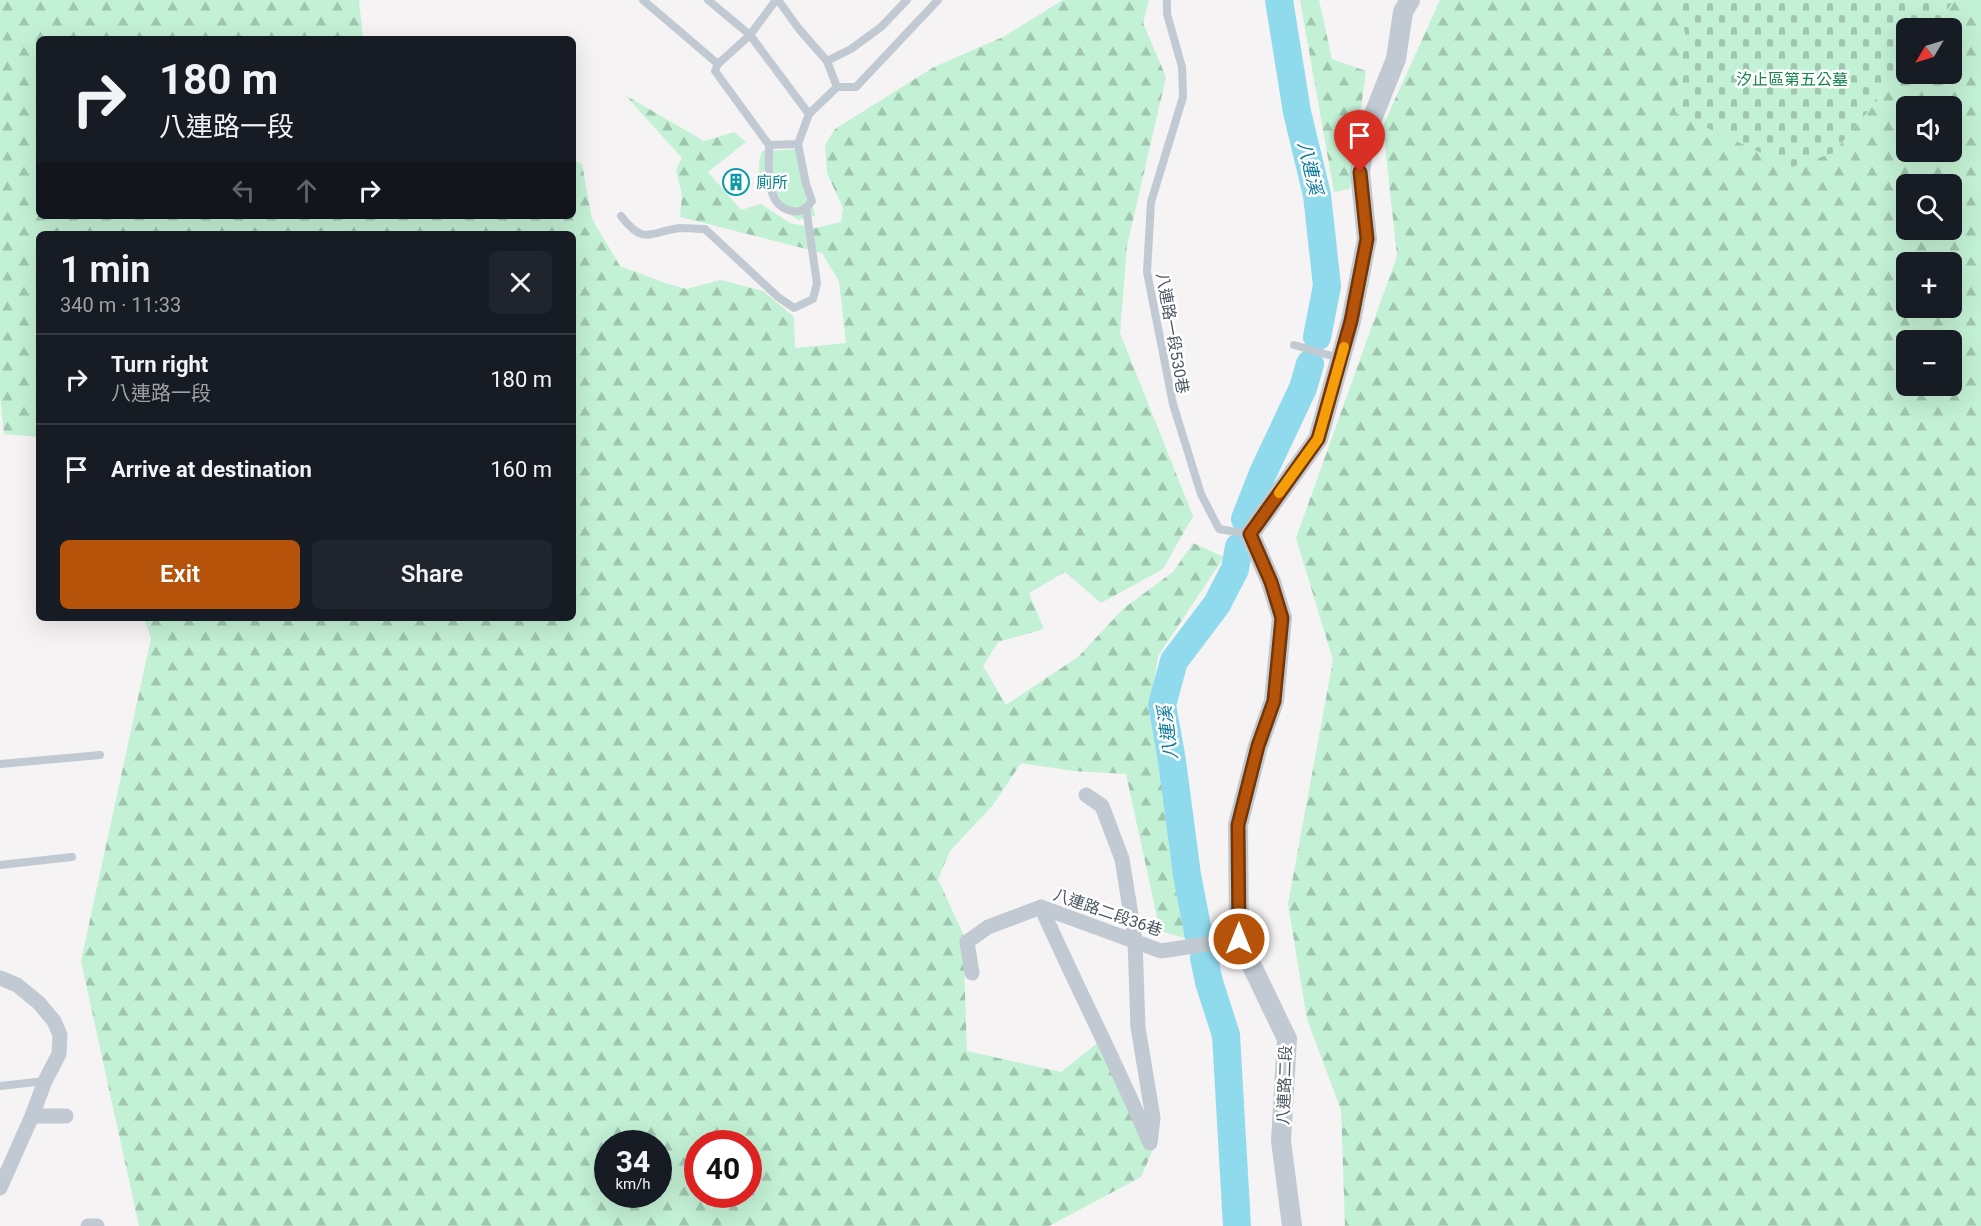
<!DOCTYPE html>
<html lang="en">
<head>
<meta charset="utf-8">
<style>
	body { margin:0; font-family:Roboto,"Noto Sans TC",sans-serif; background:#20242c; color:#f1f3f6; height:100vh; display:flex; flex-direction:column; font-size:22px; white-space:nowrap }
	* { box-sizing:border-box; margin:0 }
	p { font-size:20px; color:#9ea1a6 }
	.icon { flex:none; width:33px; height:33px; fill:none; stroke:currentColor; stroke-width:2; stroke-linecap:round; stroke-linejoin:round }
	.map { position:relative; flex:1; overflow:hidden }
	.sheet { position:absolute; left:36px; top:231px; width:540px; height:390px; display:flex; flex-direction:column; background:#171b24; border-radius:9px; box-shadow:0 6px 24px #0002 }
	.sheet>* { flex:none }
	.banner { position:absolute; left:36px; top:36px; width:540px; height:183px; border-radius:9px; box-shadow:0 6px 24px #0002; background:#171b24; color:#f1f3f6; overflow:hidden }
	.needle { width:39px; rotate:232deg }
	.tools { position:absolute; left:1896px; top:18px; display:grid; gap:12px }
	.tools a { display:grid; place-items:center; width:66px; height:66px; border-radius:9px; background:#171b24; box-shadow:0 6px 24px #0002; font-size:30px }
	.speed { position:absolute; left:594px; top:1130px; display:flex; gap:12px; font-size:30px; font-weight:700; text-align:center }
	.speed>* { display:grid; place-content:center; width:78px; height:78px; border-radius:50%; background:#171b24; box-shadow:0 6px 24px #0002; line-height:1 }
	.speed small { font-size:15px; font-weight:400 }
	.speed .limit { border:9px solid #d22; background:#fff; color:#111 }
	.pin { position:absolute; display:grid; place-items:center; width:51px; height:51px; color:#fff; margin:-62px -26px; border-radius:50% 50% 50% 0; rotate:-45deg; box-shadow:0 0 6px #0007 }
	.pin .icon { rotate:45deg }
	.me { position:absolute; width:66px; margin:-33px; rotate:0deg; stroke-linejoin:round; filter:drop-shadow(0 0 4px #0008) }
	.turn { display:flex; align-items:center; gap:21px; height:126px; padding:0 24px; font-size:27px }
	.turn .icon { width:78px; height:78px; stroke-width:2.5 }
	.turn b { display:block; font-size:42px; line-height:51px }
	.lanes { display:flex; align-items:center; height:57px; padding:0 24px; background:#0003; justify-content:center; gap:30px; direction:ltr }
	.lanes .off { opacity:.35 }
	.round { display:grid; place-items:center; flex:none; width:63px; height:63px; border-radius:9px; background:#20242c }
	.summary { display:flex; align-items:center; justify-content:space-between; height:102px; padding:0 24px }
	h1 { font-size:36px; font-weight:600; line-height:45px }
	.primary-button { display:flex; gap:12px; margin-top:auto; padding:12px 24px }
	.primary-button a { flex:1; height:69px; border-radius:9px; background:#b45309; color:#fff; font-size:24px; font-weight:600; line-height:69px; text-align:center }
	.primary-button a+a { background:#20242c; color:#f1f3f6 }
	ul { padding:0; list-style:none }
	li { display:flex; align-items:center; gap:18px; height:90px; padding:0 24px; border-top:2px solid #363941 }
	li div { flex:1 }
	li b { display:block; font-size:22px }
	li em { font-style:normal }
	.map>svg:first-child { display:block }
	.forest { fill:url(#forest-firs); fill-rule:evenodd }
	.cemetery { fill:url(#cemetery-stones) }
	.park { fill:#c3f1d5 }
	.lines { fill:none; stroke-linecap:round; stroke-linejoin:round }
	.river { stroke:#90daee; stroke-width:28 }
	.service { stroke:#c1cad2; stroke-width:8 }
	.minor { stroke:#c1cad2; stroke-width:15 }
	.tertiary { stroke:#c1cad2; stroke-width:20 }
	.route-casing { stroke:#753606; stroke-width:15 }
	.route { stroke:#b45309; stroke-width:10 }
	.slow { stroke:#f59e0b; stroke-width:10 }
	.labels { text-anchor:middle; stroke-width:5; stroke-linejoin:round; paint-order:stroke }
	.park-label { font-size:16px; fill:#17864f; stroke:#fff }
	.culture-label { font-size:16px; fill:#0d838f; stroke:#fff; text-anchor:start }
	.street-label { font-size:16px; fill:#4a5661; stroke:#fff }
	.water-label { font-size:18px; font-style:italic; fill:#0c7c9b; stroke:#fff }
</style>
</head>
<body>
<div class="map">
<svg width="1981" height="1226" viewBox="0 0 1981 1226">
	<defs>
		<pattern id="forest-firs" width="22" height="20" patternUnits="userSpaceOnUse" patternTransform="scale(1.5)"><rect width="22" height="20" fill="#c3f1d5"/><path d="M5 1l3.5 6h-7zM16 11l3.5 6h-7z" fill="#a0c6b0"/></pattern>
		<pattern id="cemetery-stones" width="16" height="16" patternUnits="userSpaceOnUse" patternTransform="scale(1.5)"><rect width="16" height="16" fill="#c3f1d5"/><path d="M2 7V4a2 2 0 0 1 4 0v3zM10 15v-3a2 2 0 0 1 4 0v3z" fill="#a0c6b0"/></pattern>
	</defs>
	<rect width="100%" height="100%" fill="#f5f3f3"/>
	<g class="forest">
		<path d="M0,0H359L363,39H39V216H573V160L582,164L592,219L620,266L665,283L686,289L721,280L763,291L794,317L795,348L846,343L839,281L822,253L680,217L682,195L676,170L682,158L625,95L704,141L734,132L746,142L708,172L741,210L761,204L790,223L815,228L841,222L843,208L827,173L825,145L835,129L934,67L1003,37L1063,0H1149L1143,23L1166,77L1127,246L1120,333L1193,516L1163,569L1101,603L1065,572L1029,593L1044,629L998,642L983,666L1006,705L1078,657L1124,608L1173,572L1193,543L1224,557L1158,656L1149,715L1159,765L1188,939L1160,931L1126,774L1073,771L1021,763L993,805L950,851L938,879L963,934L967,1051L1061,1072L1105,1037L1158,1138L1141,1177L1049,1226H139L81,961L151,638L144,618H573V234H39V437L4,434L0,396ZM608,1143H658V1194H608ZM698,1143H748V1194H698Z"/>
		<polygon points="1300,0 1319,0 1332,59 1366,71 1350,189 1334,192"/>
		<path d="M1440,0H1677L1685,33L1675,113L1833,153L1906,66V74H1952V28H1935L1954,0H1981V1226H1345L1341,1110L1307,1019L1288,904L1333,660L1296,538L1397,256L1383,126ZM1906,106H1952V152H1906ZM1906,184H1952V230H1906ZM1906,262H1952V308H1906ZM1906,340H1952V386H1906Z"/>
	</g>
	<polygon class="cemetery" points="1677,0 1954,0 1935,28 1906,28 1906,66 1833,153 1792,167 1675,113 1685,33"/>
	<path class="park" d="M803,149L802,162L815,216L798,220C773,200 751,187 762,151Z"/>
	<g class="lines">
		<g class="river">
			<polyline points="1279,0 1297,112 1317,195 1327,286 1317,337"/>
			<polyline points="1245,519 1263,473 1303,388 1310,364"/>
			<polyline points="1199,937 1187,875 1172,761 1162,705 1174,661 1217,604 1235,569 1239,547"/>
			<polyline points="1204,958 1209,982 1226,1035 1237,1226"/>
		</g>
		<g class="service">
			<polyline points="643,0 718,64"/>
			<polyline points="708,0 750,35 718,64 715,71 769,145 798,144 809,114"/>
			<polyline points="776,0 750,35 809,114 837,87"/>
			<polyline points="778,0 799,29 827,61 837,87 856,87 938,0"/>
			<polyline points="1167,0 1167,14 1182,67 1183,97 1151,202 1147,272 1173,404 1201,494 1219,529 1248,534"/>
			<polyline points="827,61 851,49 881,27 907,0"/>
			<path d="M769,145C769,168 764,206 792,211C801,213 807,208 812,201L806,184L798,144"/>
			<path d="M621,216C645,247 650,231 681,228C689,228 697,229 705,229L778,297L794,308L813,299L817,283L806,208"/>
			<polyline points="1294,345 1339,358"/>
			<polyline points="0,764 100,755"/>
			<polyline points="0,865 72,857"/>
			<polyline points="0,1086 45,1081"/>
		</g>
		<g class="minor">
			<polyline points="1086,795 1102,806 1122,859 1135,940 1138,1027 1153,1118 1150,1143"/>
			<path d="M1041,907C1076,986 1116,1062 1149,1141"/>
			<polyline points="972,973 967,942 988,927 1041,907 1161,951 1239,939"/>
			<polyline points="0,978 17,985 39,1003 54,1021 60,1035 59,1054 45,1081 32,1116 0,1188"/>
			<polyline points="32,1116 66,1116"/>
			<polyline points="88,1226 97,1226"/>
		</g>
		<polyline class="tertiary" points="1292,1226 1281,1141 1287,1039 1239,939 1238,825 1258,746 1274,701 1282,618 1271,582 1250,534 1318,439 1351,321 1367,239 1360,172 1366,134 1396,59 1403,12 1410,0"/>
	</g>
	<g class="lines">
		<defs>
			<polyline id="route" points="1239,939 1238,825 1258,746 1274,701 1282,618 1271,582 1250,534 1318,439 1351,321 1367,239 1360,172"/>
		</defs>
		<use href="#route" class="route-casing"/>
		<use href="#route" class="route"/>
		<polyline class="slow" points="1279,493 1318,439 1344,347"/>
	</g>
	<defs>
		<symbol id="building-ring" viewBox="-11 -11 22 22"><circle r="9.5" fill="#fff" stroke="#0f9aa8" stroke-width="1.5"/><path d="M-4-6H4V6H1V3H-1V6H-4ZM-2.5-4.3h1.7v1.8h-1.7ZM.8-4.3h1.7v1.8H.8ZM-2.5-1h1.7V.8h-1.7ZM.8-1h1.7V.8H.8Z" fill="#0f9aa8"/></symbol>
	</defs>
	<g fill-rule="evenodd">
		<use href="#building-ring" x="721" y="167" width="30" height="30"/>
	</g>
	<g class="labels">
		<g class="park-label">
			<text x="1792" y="85">汐止區第五公墓</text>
		</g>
		<g class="culture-label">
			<text x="756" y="188">廁所</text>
		</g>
		<g class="street-label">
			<text transform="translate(1173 333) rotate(80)" y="6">八連路一段530巷</text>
			<text transform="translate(1108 912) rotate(19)" y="6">八連路二段36巷</text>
			<text transform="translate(1284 1085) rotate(-88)" y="6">八連路二段</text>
		</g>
		<g class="water-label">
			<text transform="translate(1310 168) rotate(77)" y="6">八連溪</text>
			<text transform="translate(1168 733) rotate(-97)" y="6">八連溪</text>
		</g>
	</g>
</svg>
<div class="tools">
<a><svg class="needle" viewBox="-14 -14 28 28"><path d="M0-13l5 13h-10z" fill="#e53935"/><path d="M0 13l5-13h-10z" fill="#9ea1a6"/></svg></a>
<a><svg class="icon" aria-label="sound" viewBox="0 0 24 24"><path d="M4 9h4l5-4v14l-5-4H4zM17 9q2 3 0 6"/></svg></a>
<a><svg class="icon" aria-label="search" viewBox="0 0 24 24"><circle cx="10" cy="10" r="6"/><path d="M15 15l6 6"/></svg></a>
<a>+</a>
<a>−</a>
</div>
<div class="speed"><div>34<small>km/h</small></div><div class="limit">40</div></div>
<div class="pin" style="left:1360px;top:172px;background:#d93025"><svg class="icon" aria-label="arrive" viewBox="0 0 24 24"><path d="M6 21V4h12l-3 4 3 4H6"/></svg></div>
<svg class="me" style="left:1239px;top:939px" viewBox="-20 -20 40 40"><circle r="17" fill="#b45309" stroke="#fff" stroke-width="3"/><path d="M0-11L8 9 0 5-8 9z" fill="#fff"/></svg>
<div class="banner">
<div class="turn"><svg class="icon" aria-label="right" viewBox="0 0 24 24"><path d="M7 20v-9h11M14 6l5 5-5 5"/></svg><div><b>180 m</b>八連路一段</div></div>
<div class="lanes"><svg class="icon off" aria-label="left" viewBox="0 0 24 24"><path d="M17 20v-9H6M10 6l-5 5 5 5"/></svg><svg class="icon off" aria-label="ahead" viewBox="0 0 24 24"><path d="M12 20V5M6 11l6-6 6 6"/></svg><svg class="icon" aria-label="right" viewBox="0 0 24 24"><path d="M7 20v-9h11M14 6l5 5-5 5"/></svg></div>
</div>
<section class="sheet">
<div class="summary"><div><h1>1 min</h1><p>340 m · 11:33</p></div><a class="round"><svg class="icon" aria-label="close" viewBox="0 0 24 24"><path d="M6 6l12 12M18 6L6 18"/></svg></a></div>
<ul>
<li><svg class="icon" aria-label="right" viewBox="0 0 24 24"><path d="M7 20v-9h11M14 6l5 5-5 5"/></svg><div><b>Turn right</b><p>八連路一段</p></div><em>180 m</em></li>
<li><svg class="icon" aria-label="arrive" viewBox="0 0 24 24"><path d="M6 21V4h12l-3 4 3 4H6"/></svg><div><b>Arrive at destination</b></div><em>160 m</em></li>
</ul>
<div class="primary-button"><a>Exit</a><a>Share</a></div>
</section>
</div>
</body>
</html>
